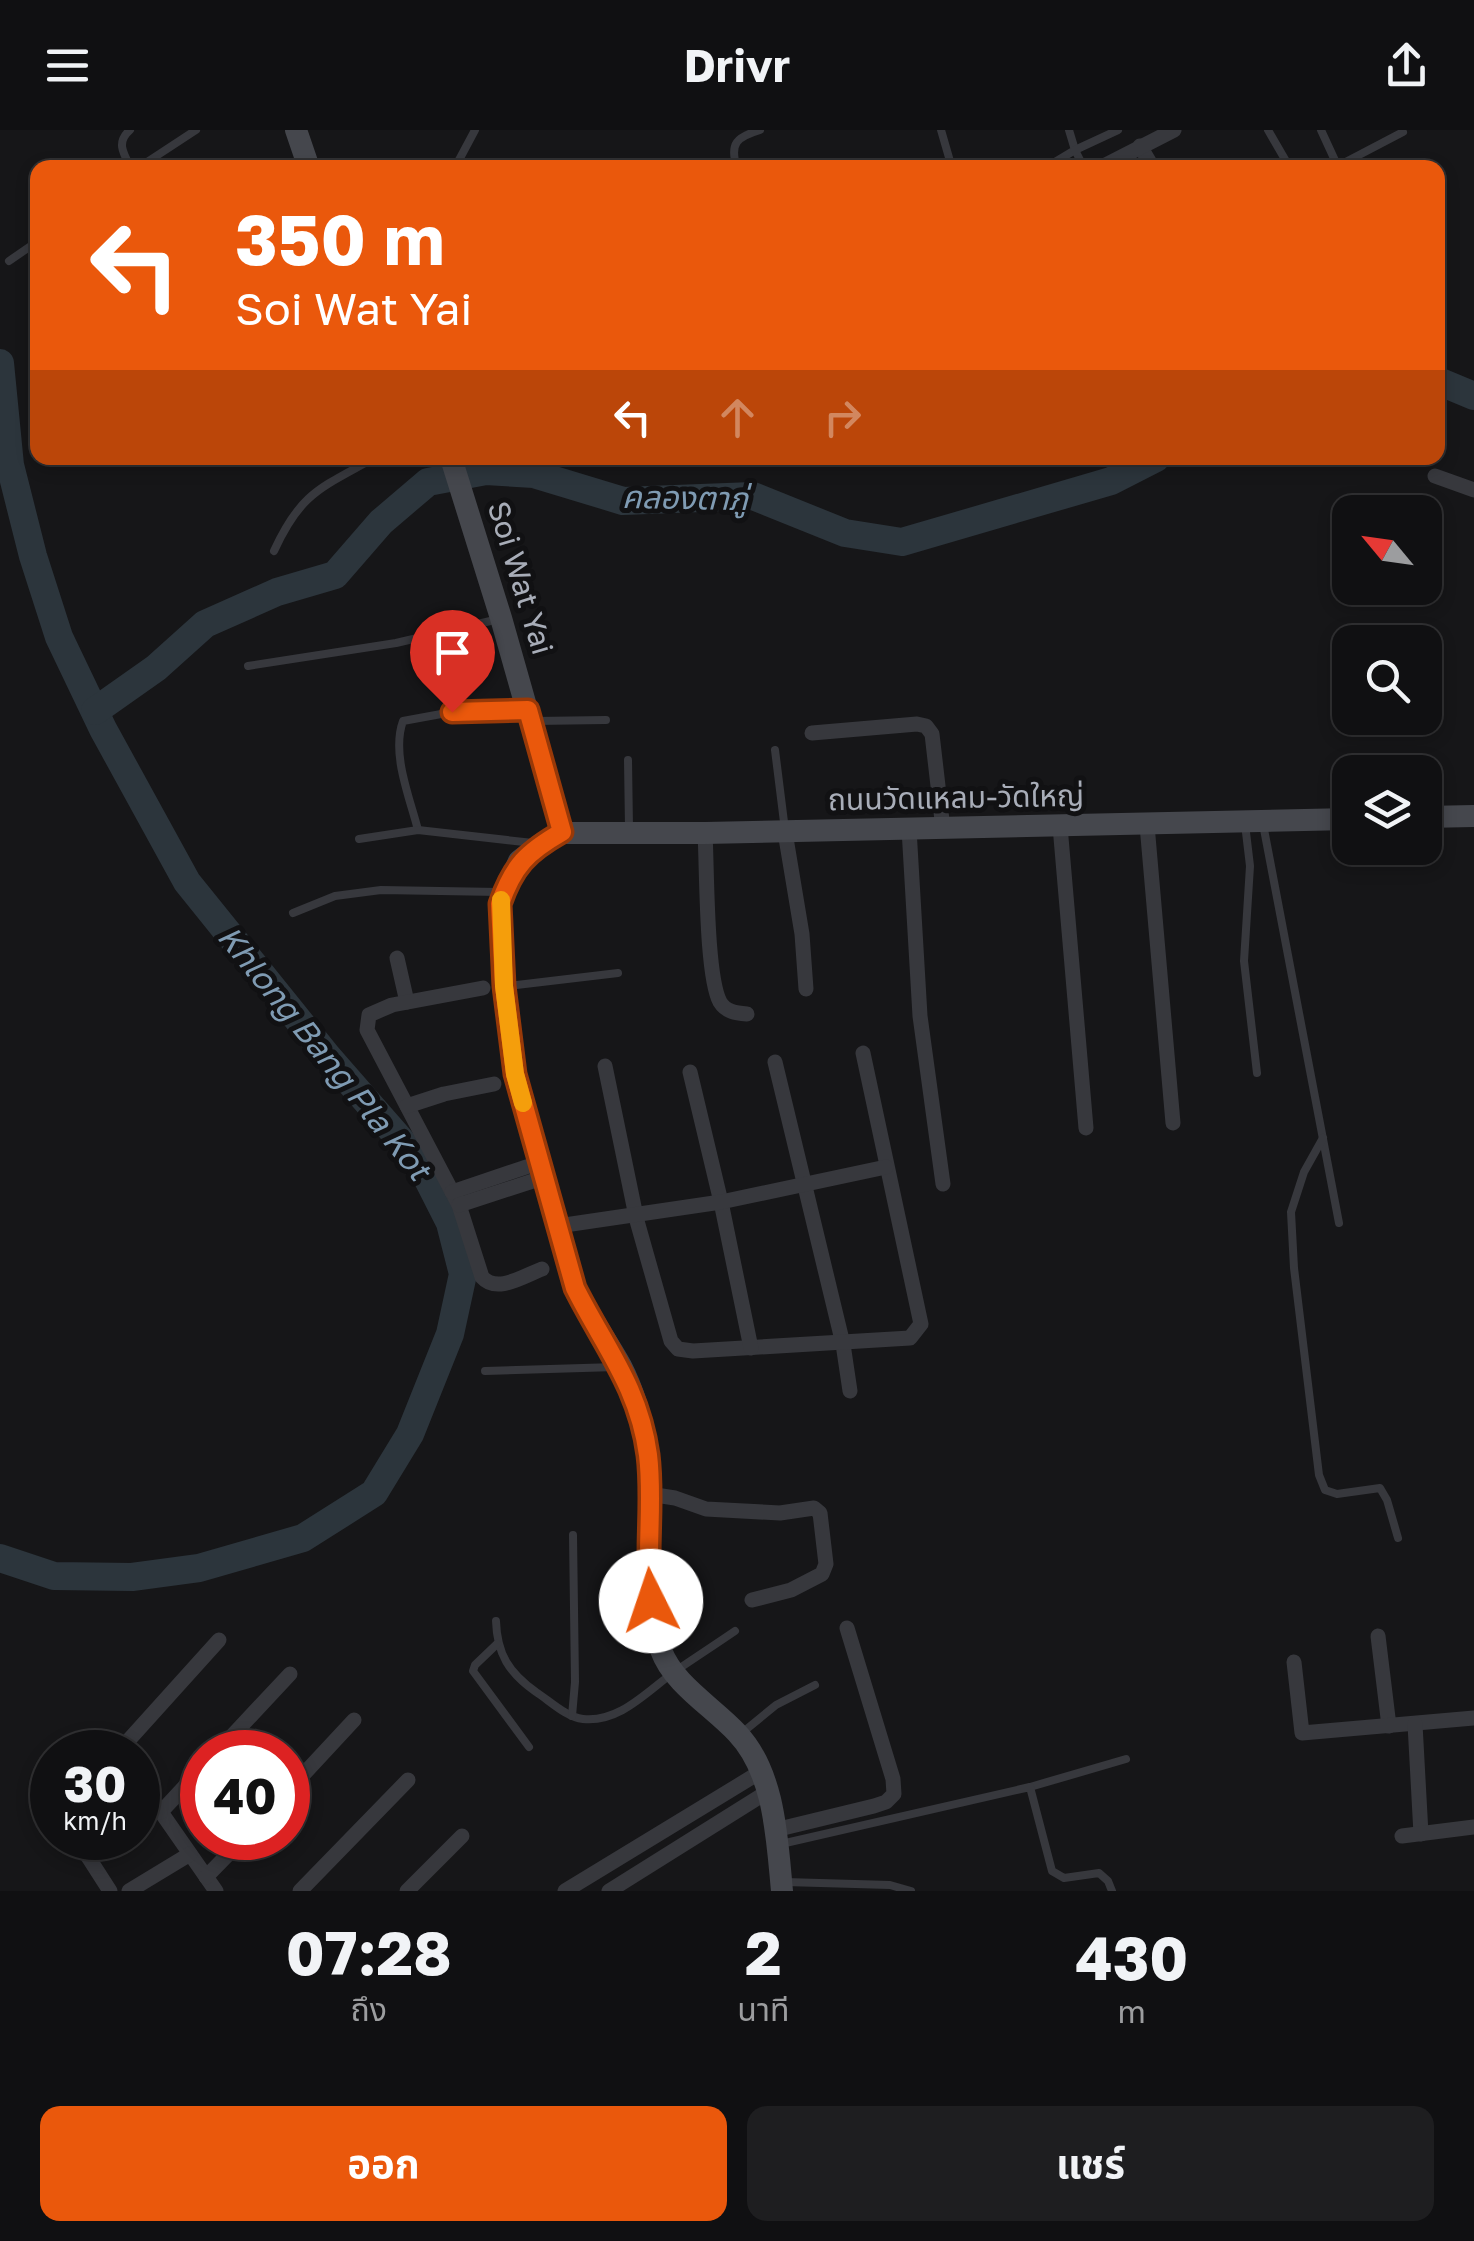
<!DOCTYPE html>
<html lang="th">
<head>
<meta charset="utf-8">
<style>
	body { margin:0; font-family:"Golos Text","Noto Sans Thai",sans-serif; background:#1e1e20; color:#f1f3f6; height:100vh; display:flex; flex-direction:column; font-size:38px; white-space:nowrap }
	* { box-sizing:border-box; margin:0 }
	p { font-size:32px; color:#9c9d9f }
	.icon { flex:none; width:55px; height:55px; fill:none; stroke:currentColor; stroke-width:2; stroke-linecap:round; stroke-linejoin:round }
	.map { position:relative; height:1761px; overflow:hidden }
	.drawer { display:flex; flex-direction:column; background:#101012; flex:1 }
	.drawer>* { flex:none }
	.hud { position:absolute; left:30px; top:30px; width:1415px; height:305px; border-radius:20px; box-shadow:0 5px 15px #0003,0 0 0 2px #303032; background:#ea580c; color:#fff; overflow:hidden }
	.needle { width:65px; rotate:299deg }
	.controls { position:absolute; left:1332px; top:365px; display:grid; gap:20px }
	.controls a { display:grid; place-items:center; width:110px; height:110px; border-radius:20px; background:#101012; box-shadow:0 5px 15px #0003,0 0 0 2px #303032; font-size:50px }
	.speed { position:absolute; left:30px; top:1600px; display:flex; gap:20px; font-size:50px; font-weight:700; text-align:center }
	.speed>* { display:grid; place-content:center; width:130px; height:130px; border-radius:50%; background:#101012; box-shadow:0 5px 15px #0003,0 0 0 2px #303032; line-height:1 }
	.speed small { font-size:25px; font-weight:400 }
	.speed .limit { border:15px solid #d22; background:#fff; color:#111 }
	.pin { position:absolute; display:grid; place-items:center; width:85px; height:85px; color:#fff; margin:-102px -42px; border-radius:50% 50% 50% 0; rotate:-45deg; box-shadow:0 0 10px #0007 }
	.pin .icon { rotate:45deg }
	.me { position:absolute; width:110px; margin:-55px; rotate:356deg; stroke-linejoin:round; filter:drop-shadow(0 0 8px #0008) }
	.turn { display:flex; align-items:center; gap:35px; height:210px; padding:0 40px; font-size:45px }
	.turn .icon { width:130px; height:130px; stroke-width:2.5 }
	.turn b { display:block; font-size:70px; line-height:85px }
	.lanes { display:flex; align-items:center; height:95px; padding:0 40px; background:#0003; justify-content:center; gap:50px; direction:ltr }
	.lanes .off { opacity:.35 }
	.eta { display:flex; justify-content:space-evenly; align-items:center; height:170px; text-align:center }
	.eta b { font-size:60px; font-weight:700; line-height:70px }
	.button { display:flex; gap:20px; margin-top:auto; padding:20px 40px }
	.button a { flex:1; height:115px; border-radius:20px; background:#ea580c; color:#fff; font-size:40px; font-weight:700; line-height:115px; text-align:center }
	.button a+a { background:#1e1e20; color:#f1f3f6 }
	header { display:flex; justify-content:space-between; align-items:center; height:130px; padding:0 40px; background:#101012; font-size:45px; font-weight:700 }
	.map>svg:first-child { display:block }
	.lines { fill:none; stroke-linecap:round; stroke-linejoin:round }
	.river { stroke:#2c353c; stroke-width:28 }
	.lane { stroke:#37383d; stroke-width:8 }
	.street { stroke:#37383d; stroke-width:15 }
	.secondary { stroke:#45474d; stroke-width:22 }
	.route-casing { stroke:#983908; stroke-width:25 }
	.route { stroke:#ea580c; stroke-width:18 }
	.slow { stroke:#f59e0b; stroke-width:18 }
	.labels { text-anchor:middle; stroke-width:10; stroke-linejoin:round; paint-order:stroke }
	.street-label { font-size:30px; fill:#a8adb8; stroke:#111113 }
	.water-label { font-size:32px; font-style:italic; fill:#7f9bb3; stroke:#111113 }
</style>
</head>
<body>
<header><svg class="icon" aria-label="menu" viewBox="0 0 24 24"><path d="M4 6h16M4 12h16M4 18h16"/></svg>Drivr<svg class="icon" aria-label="share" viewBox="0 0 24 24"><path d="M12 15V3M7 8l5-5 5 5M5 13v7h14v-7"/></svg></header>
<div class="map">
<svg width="1474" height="1761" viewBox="0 0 1474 1761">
	<rect width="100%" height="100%" fill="#161618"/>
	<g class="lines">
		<g class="river">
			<polyline points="0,233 10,335 33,426 59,507 103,599 187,752 328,927 418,1030 450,1093 463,1144 450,1204 410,1304 374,1363 303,1408 199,1438 132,1447 54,1446 0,1428"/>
			<polyline points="1438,251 1474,266"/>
			<polyline points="95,581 156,538 205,494 277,462 335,445 381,392 428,352 486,341 534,344 623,371 753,366 845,403 902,412 1111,351 1156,328"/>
		</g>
		<g class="lane">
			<path d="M130,0C116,12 123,23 131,38"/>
			<polyline points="941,0 952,38"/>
			<polyline points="1268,0 1290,38"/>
			<polyline points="1321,0 1338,37"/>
			<polyline points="1338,36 1403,2"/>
			<polyline points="138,38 196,0"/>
			<polyline points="450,38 459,30 475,0"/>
			<path d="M737,38C729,13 737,7 760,0"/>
			<polyline points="1045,38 1075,20 1069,0"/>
			<polyline points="1084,38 1075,20 1118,0"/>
			<polyline points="9,131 38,111"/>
			<path d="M274,421C301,362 321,358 374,328"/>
			<polyline points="248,536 396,513 499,489"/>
			<polyline points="535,591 606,590"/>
			<polyline points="775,620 785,700"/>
			<polyline points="628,630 629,698"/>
			<polyline points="1245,694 1250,736 1244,831 1257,943"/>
			<polyline points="1263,694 1339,1093"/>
			<path d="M418,700C410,668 391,624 403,591L452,582L525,581"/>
			<polyline points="359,709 418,700 533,713"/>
			<polyline points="293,783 335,766 381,760 499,762"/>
			<polyline points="508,856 618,843"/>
			<polyline points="1323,1008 1304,1042 1291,1082 1294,1138 1319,1345 1325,1360 1337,1364 1380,1358 1387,1370 1398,1408"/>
			<polyline points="485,1241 616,1237"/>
			<path d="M496,1491C497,1524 509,1543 536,1562C550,1571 566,1587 583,1589C621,1593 649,1559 677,1540C696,1527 716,1514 735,1501"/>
			<polyline points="497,1514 475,1535 473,1541 529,1617"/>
			<polyline points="572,1586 575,1552 573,1405"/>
			<polyline points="743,1602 776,1575 815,1555"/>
			<polyline points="1030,1657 1126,1629"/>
			<polyline points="781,1714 1030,1657 1052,1741 1064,1748 1099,1743 1108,1751 1112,1761"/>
			<polyline points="785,1752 890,1755 911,1761"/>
		</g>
		<g class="street">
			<polyline points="1140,16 1153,38"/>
			<polyline points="1100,38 1174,0"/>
			<polyline points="1435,346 1474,360"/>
			<polyline points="812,603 917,594 926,596 932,604 943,699"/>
			<polyline points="1147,695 1173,993"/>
			<polyline points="1060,696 1086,998"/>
			<polyline points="909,699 920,886 943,1054"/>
			<polyline points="785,702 802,804 806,859"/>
			<path d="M705,703C707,738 706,846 720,872C726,882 736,883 747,884"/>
			<polyline points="397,828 407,872"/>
			<path d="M483,858L392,875L369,885L367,900L459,1075L482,1147C497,1164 523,1146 542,1139"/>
			<polyline points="775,932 843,1214 850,1261"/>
			<polyline points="605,936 637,1091 671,1211 678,1219 693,1221 910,1208 921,1194 863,923"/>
			<polyline points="690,942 721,1072 751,1218"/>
			<polyline points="407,976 444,964 494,954"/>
			<polyline points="452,1062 541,1032"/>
			<polyline points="459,1075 545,1047"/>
			<polyline points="558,1096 721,1072 886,1037"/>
			<polyline points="649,1364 675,1368 706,1379 780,1383 814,1378 820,1383 826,1434 822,1444 791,1460 752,1470"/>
			<polyline points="1378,1506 1389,1596"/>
			<polyline points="1294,1532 1302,1603 1474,1588"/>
			<polyline points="1415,1594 1421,1704"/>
			<polyline points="118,1622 219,1510"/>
			<polyline points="217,1622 290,1544"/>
			<polyline points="138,1649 216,1761"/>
			<polyline points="288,1661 354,1590"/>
			<polyline points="161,1682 202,1638"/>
			<polyline points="775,1700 874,1676 886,1672 894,1664 893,1649 847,1498"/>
			<polyline points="1402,1706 1474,1697"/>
			<polyline points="76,1708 110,1761"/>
			<polyline points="206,1747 244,1708"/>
			<polyline points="129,1761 190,1724"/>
			<polyline points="300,1761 408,1650"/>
			<polyline points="407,1761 462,1706"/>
			<polyline points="565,1761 762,1641"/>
			<polyline points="609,1761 767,1662"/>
		</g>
		<g class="secondary">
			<polyline points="296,0 309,38"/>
			<polyline points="451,328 501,488 562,703"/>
			<polyline points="1425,687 1474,686"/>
			<path d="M782,1761C777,1709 775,1643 737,1603C713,1577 673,1554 661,1520C637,1456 658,1388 648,1323C643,1294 635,1263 621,1236C606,1209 588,1185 575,1157L515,944L503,856L500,774L519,731L541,714L562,703H705L1350,689"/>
		</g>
	</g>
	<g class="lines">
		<defs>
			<path id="route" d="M452,582L528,580L562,702C527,722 513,736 500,774L504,856L515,944L575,1158C604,1216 639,1257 648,1325C654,1373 645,1423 651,1471"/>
		</defs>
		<use href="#route" class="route-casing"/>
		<use href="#route" class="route"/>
		<polyline class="slow" points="501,770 504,856 515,944 523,973"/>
	</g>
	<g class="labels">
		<g class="street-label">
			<text transform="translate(520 448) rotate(73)" y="10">Soi Wat Yai</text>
			<text transform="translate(956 668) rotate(-1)" y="10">ถนนวัดแหลม-วัดใหญ่</text>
		</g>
		<g class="water-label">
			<text transform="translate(685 368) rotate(1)" y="11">คลองตาภู่</text>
			<text transform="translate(324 923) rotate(51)" y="11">Khlong Bang Pla Kot</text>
		</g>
	</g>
</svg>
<div class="controls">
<a><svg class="needle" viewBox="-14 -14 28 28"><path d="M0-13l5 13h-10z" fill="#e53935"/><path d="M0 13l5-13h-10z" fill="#9c9d9f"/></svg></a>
<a><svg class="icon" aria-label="search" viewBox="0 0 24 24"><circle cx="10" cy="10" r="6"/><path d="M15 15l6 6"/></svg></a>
<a><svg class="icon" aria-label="layers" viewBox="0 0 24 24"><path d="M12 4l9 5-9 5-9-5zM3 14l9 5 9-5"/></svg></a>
</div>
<div class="speed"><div>30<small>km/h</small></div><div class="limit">40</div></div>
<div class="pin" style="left:452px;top:582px;background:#d93025"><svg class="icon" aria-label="arrive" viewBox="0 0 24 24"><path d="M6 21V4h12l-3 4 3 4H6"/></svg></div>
<svg class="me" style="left:651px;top:1471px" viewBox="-20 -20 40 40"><circle r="19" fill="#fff"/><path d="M0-13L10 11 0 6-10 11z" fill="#ea580c"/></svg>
<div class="hud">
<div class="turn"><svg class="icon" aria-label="left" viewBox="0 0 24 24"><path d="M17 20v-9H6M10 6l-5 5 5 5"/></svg><div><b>350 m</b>Soi Wat Yai</div></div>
<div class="lanes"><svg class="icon" aria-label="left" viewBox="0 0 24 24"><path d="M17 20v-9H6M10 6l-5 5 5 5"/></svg><svg class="icon off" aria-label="ahead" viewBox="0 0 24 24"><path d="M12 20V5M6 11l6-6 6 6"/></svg><svg class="icon off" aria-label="right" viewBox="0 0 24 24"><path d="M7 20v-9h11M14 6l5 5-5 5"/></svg></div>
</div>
</div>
<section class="drawer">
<div class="eta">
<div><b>07:28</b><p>ถึง</p></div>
<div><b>2</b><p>นาที</p></div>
<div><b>430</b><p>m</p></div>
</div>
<div class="button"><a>ออก</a><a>แชร์</a></div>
</section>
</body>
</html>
